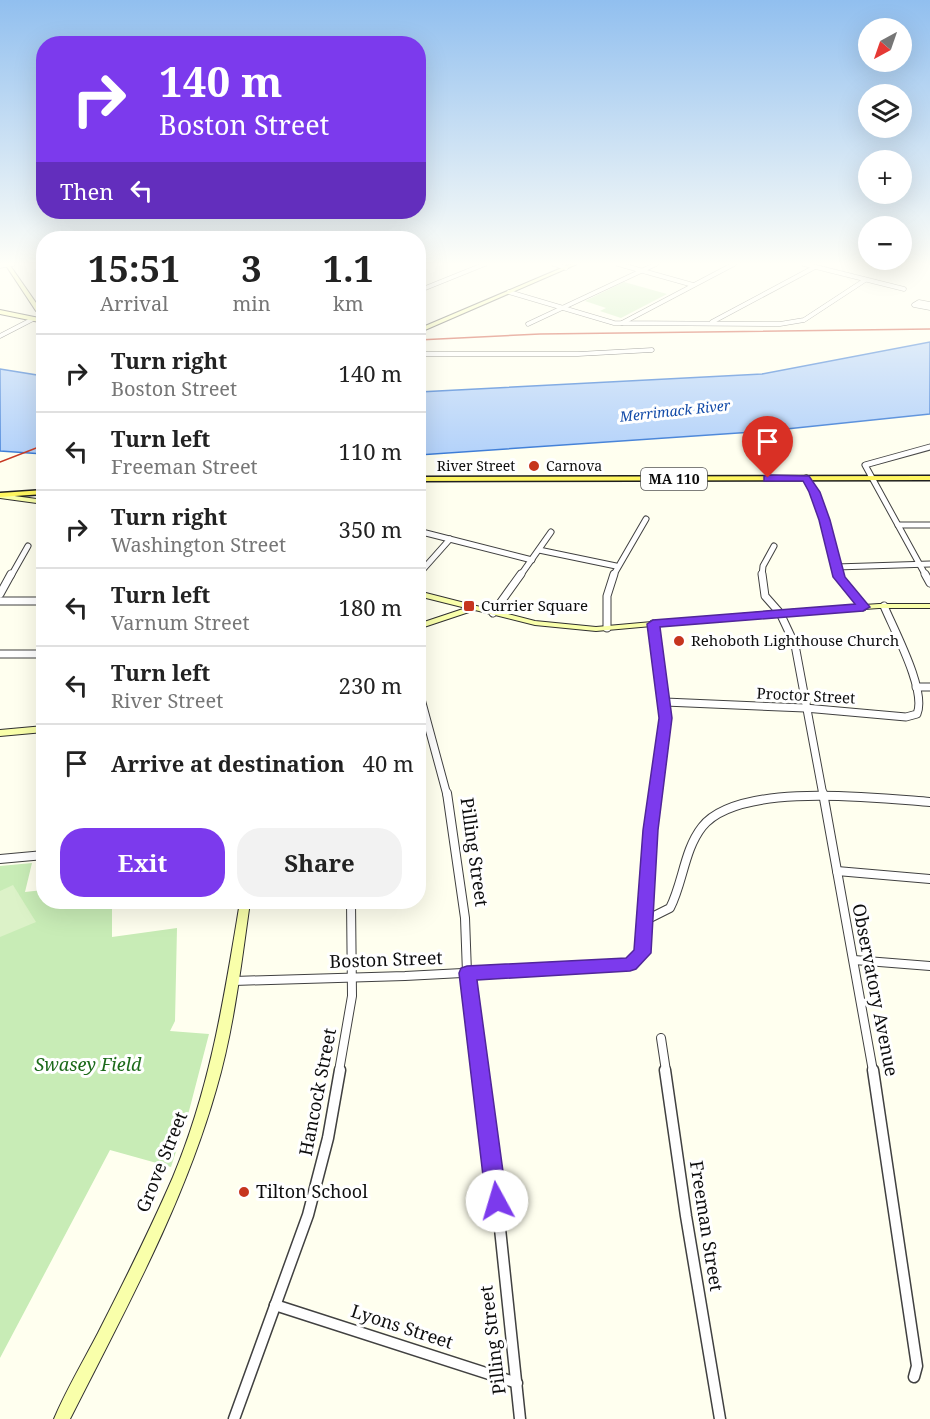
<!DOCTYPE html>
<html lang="en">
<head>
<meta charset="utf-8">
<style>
	body { margin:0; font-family:"Noto Serif",serif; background:#f2f2f2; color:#222; height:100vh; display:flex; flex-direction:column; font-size:22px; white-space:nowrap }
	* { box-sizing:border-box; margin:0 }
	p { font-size:20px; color:#767676 }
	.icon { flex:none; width:33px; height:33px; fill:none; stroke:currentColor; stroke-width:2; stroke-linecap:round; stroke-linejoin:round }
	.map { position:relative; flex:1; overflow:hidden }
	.sheet { position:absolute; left:36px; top:231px; width:390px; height:678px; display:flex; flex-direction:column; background:#fff; border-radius:24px; box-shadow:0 6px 24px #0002 }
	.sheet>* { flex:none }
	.guide { position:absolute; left:36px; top:36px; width:390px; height:183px; border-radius:24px; box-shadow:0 6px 24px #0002; background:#7c3aed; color:#fff; overflow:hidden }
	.needle { width:39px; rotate:220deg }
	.controls { position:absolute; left:858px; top:18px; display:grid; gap:12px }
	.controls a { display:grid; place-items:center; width:54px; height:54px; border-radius:50%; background:#fff; box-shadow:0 6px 24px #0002; font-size:30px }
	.pin { position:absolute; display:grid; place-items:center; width:51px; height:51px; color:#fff; margin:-62px -26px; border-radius:50% 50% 50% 0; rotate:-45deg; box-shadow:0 0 6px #0007 }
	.pin .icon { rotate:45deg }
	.me { position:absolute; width:66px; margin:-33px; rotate:354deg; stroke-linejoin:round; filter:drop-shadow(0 0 4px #0008) }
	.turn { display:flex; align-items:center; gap:21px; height:126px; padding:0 24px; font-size:27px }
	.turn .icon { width:78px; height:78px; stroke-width:2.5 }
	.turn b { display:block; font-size:42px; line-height:51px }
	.then { display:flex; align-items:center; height:57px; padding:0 24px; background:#0003; gap:12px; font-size:22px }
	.eta { display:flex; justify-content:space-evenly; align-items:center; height:102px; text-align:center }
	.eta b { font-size:36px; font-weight:700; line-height:42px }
	.action { display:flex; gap:12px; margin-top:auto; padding:12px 24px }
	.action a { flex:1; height:69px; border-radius:24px; background:#7c3aed; color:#fff; font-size:24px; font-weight:700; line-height:69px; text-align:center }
	.action a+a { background:#f2f2f2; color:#222 }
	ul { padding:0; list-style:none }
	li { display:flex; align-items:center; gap:18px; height:78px; padding:0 24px; border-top:2px solid #e0e0e0 }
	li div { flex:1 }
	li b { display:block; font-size:22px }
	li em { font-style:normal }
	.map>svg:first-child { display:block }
	.green { fill:#c8ecb6 }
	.pitch { fill:#dcf2c8 }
	.water { fill:#b0d0fa; stroke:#3376d5; stroke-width:1.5 }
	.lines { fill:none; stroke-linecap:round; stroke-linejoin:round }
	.street-far4-casing { stroke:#414141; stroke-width:5 }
	.street-far3-casing { stroke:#414141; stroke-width:7 }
	.street-far2-casing { stroke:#414141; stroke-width:9 }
	.street-far1-casing { stroke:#414141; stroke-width:10 }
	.street-casing { stroke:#414141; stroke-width:13 }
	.secondary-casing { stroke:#303030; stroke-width:2 }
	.primary-casing { stroke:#1f1f1f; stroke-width:3 }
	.street-far4 { stroke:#fff; stroke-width:4 }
	.street-far3 { stroke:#fff; stroke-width:5 }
	.street-far2 { stroke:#fff; stroke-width:7 }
	.street-far1 { stroke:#fff; stroke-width:8 }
	.street { stroke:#fff; stroke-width:10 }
	.secondary { fill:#f9ffaa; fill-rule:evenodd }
	.primary { fill:#fff65f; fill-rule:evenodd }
	.rail { stroke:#c6351e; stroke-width:1.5 }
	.route { fill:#7c3aed; stroke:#51269a; stroke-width:1.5 }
	.poi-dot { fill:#c6351e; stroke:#fff; stroke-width:2 }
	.labels { text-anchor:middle; stroke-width:6; stroke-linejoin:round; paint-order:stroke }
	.far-water-label { font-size:14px; font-style:italic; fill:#1049a7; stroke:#fff }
	.far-street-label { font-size:14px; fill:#0e0e0e; stroke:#fff }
	.far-poi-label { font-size:14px; fill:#0e0e0e; stroke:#fff; text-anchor:start }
	.shield { fill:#fff; stroke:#565656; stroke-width:1.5 }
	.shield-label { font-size:14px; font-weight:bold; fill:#0e0e0e }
	.poi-label { font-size:15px; fill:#0e0e0e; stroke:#fff; text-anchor:start }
	.street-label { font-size:15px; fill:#0e0e0e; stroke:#fff }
	.near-street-label { font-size:18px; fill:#0e0e0e; stroke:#fff }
	.near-park-label { font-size:18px; font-style:italic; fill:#1c6a1a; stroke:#fff }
	.near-poi-label { font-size:18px; fill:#0e0e0e; stroke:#fff; text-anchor:start }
</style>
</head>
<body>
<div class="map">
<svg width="930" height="1419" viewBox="0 0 930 1419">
	<rect width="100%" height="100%" fill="#ffffef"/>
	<g class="green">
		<polygon points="624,282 667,294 621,318 600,311 606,308 585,301"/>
		<polygon points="32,863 25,892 43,890 44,902 112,902 112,937 177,928 175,1021 170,1031 209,1034 189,1111 171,1167 110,1150 0,1358 0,866"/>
	</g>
	<polygon class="pitch" points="13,885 36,922 0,937 0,891"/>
	<g class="water">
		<polygon points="930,342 930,414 767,431 419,455 419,392 762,374"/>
		<polygon points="0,369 43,376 43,454 0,451"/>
	</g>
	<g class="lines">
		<defs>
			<g id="street-far4">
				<polyline points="554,264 566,268"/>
				<polyline points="618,264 693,285"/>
				<polyline points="804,264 904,289"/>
				<polyline points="0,266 13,264"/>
				<polyline points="418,291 485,264"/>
				<polyline points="509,292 614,323 780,324 804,320 865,280"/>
				<polyline points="930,304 919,302 914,305 930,308"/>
				<polyline points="712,322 815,267"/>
				<polyline points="622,323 734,264"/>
				<polyline points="528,324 656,264"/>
				<polyline points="0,336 33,319"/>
				<polyline points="418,354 578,354 652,350"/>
			</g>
			<g id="street-far3">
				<polyline points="806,478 818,503 838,576"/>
				<polyline points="898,525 930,525"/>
				<polyline points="418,531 532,560"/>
				<polyline points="539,550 616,566"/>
				<polyline points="836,567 930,564"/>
				<polyline points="418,575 450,539"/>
				<polyline points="11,576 28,546"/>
				<polyline points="520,576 551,532"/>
				<polyline points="613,576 646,519"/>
				<polyline points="762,576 763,566 774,546"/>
				<polyline points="926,576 865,465 930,447"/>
			</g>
			<g id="street-far2">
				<polyline points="762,574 765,596 780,613 795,645 823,795"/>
				<polyline points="837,574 863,607"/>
				<polyline points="925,574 930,583"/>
				<polyline points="0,594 11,574"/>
				<polyline points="0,601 44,601"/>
				<polyline points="493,613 521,574"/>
				<polyline points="653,624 666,718 655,795"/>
				<polyline points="607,628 607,596 614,574"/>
				<polyline points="0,654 44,654"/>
				<polyline points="916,687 930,687"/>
				<polyline points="418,688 447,795"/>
				<path d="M665,702L805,708L906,717L917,714C927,691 894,630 884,606"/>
			</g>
			<g id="street-far1">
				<polyline points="447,793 465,918 467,973 480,1071"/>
				<polyline points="823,793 873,1071"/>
				<polyline points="0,859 44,855"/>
				<polyline points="837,871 930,879"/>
				<polyline points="42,887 44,878"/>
				<path d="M646,920L670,908C683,883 684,850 702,827C738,781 877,798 930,802"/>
				<polyline points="854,960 930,966"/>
				<polyline points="234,981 405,976 630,964 642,953 650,830 655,793"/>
				<polyline points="661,1038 666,1071"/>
				<polyline points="339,1071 352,996 351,902"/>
			</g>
			<g id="street">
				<polyline points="480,1070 495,1181 520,1419"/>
				<polyline points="665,1070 686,1216 720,1419"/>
				<polyline points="873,1070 917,1366 914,1377"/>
				<polyline points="275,1305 517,1383"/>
				<polyline points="234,1419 308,1215 328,1138 340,1070"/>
			</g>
			<g id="secondary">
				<polygon points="5,264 9,264 41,310 40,311 36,311"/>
				<polygon points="571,264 577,264 418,333 418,329"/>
				<polygon points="0,310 44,319 44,323 0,314"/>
				<polygon points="0,494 44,500 44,504 0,498"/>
				<polygon points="418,591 535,621 596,627 775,611 879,604 930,604 930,608 879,608 775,615 596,631 535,625 475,610 418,629 418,624 466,608 418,596"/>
				<polygon points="44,726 44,732 0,736 0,730"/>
				<path d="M240,902H250C241,965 234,1029 216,1090C183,1206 124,1312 70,1419H54C66,1390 83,1362 98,1333C124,1282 150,1230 173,1177C211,1086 224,998 240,902Z"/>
			</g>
			<g id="primary">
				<polygon points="930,476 930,480 418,481 418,477"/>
				<polygon points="44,490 44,494 0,497 0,493"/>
			</g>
		</defs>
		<use href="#street-far4" class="street-far4-casing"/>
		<use href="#street-far3" class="street-far3-casing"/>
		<use href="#street-far2" class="street-far2-casing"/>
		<use href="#street-far1" class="street-far1-casing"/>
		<use href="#street" class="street-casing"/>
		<use href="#secondary" class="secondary-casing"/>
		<use href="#primary" class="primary-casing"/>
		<use href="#street-far4" class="street-far4"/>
		<use href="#street-far3" class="street-far3"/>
		<use href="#street-far2" class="street-far2"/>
		<use href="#street-far1" class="street-far1"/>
		<use href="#street" class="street"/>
		<use href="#secondary" class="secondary"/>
		<use href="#primary" class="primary"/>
		<g class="rail">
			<polyline points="418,340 540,334 930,329"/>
			<polyline points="0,462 44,445"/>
		</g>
	</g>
	<linearGradient id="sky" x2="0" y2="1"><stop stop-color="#91bfef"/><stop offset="0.57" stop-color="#fffff8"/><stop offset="1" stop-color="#fffff8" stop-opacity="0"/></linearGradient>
	<rect width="930" height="463" fill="url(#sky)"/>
	<polygon class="route" points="768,475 809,476 820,492 830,520 845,577 870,607 863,611 660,627 672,718 658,830 651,953 636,969 630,971 477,980 507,1201 504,1208 497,1211 489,1208 486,1201 459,973 461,968 467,966 626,958 634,950 643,830 659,718 647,624 653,620 855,604 833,577 819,520 809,492 803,481 764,481 764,476"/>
	<g class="poi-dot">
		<circle cx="534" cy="466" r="6"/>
		<rect x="463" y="600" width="12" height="12" rx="3"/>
		<circle cx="679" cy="641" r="6"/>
		<circle cx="244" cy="1192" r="6"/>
	</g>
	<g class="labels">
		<g class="far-water-label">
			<text transform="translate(675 411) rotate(-6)" y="5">Merrimack River</text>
		</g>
		<g class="far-street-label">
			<text x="476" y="471">River Street</text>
		</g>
		<g class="far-poi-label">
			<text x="546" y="471">Carnova</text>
		</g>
		<rect class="shield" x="641" y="468" width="66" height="22" rx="4.5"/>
		<g class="shield-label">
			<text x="674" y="484">MA 110</text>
		</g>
		<g class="poi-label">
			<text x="481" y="611">Currier Square</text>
			<text x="691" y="646">Rehoboth Lighthouse Church</text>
		</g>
		<g class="street-label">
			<text transform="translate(806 696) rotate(3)" y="5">Proctor Street</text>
		</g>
		<g class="near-street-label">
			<text transform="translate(474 852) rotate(82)" y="6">Pilling Street</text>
			<text transform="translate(386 960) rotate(-2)" y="6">Boston Street</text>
			<text transform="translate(875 990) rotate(79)" y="6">Observatory Avenue</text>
			<text transform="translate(318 1092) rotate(-79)" y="6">Hancock Street</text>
			<text transform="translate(162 1162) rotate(-68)" y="6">Grove Street</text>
			<text transform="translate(706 1226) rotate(81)" y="6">Freeman Street</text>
			<text transform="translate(402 1327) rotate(18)" y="6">Lyons Street</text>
			<text transform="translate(493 1340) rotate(-97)" y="6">Pilling Street</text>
		</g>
		<g class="near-park-label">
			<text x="88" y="1071">Swasey Field</text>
		</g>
		<g class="near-poi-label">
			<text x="256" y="1198">Tilton School</text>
		</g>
	</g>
</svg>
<div class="controls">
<a><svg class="needle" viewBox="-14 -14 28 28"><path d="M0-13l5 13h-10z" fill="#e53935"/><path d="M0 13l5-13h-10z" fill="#767676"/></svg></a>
<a><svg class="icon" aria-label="layers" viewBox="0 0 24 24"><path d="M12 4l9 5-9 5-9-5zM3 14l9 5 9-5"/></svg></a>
<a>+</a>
<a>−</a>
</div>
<div class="pin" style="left:768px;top:478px;background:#d93025"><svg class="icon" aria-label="arrive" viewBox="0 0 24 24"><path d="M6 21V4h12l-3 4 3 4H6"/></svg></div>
<svg class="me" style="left:497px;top:1201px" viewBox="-20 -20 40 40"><circle r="19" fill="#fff"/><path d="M0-13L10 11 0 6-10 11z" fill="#7c3aed"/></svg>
<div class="guide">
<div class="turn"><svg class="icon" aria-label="right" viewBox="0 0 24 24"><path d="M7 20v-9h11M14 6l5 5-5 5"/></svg><div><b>140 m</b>Boston Street</div></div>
<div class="then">Then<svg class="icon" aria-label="left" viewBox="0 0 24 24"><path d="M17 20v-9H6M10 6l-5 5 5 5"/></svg></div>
</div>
<section class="sheet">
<div class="eta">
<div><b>15:51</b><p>Arrival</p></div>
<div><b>3</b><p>min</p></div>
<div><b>1.1</b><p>km</p></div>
</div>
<ul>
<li><svg class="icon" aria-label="right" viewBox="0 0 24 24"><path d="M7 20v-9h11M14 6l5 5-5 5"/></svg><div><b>Turn right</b><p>Boston Street</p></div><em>140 m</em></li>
<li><svg class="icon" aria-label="left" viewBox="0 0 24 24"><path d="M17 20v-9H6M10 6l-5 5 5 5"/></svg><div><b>Turn left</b><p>Freeman Street</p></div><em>110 m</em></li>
<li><svg class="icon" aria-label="right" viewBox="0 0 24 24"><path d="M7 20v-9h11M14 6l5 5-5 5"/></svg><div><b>Turn right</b><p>Washington Street</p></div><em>350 m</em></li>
<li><svg class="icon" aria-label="left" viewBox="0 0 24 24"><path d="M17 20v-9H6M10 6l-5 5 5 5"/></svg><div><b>Turn left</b><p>Varnum Street</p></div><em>180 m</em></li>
<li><svg class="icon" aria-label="left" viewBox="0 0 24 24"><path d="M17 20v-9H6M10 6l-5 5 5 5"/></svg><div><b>Turn left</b><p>River Street</p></div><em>230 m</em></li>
<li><svg class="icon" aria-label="arrive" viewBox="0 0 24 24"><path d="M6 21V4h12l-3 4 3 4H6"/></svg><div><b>Arrive at destination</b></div><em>40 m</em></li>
</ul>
<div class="action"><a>Exit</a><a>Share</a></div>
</section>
</div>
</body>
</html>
